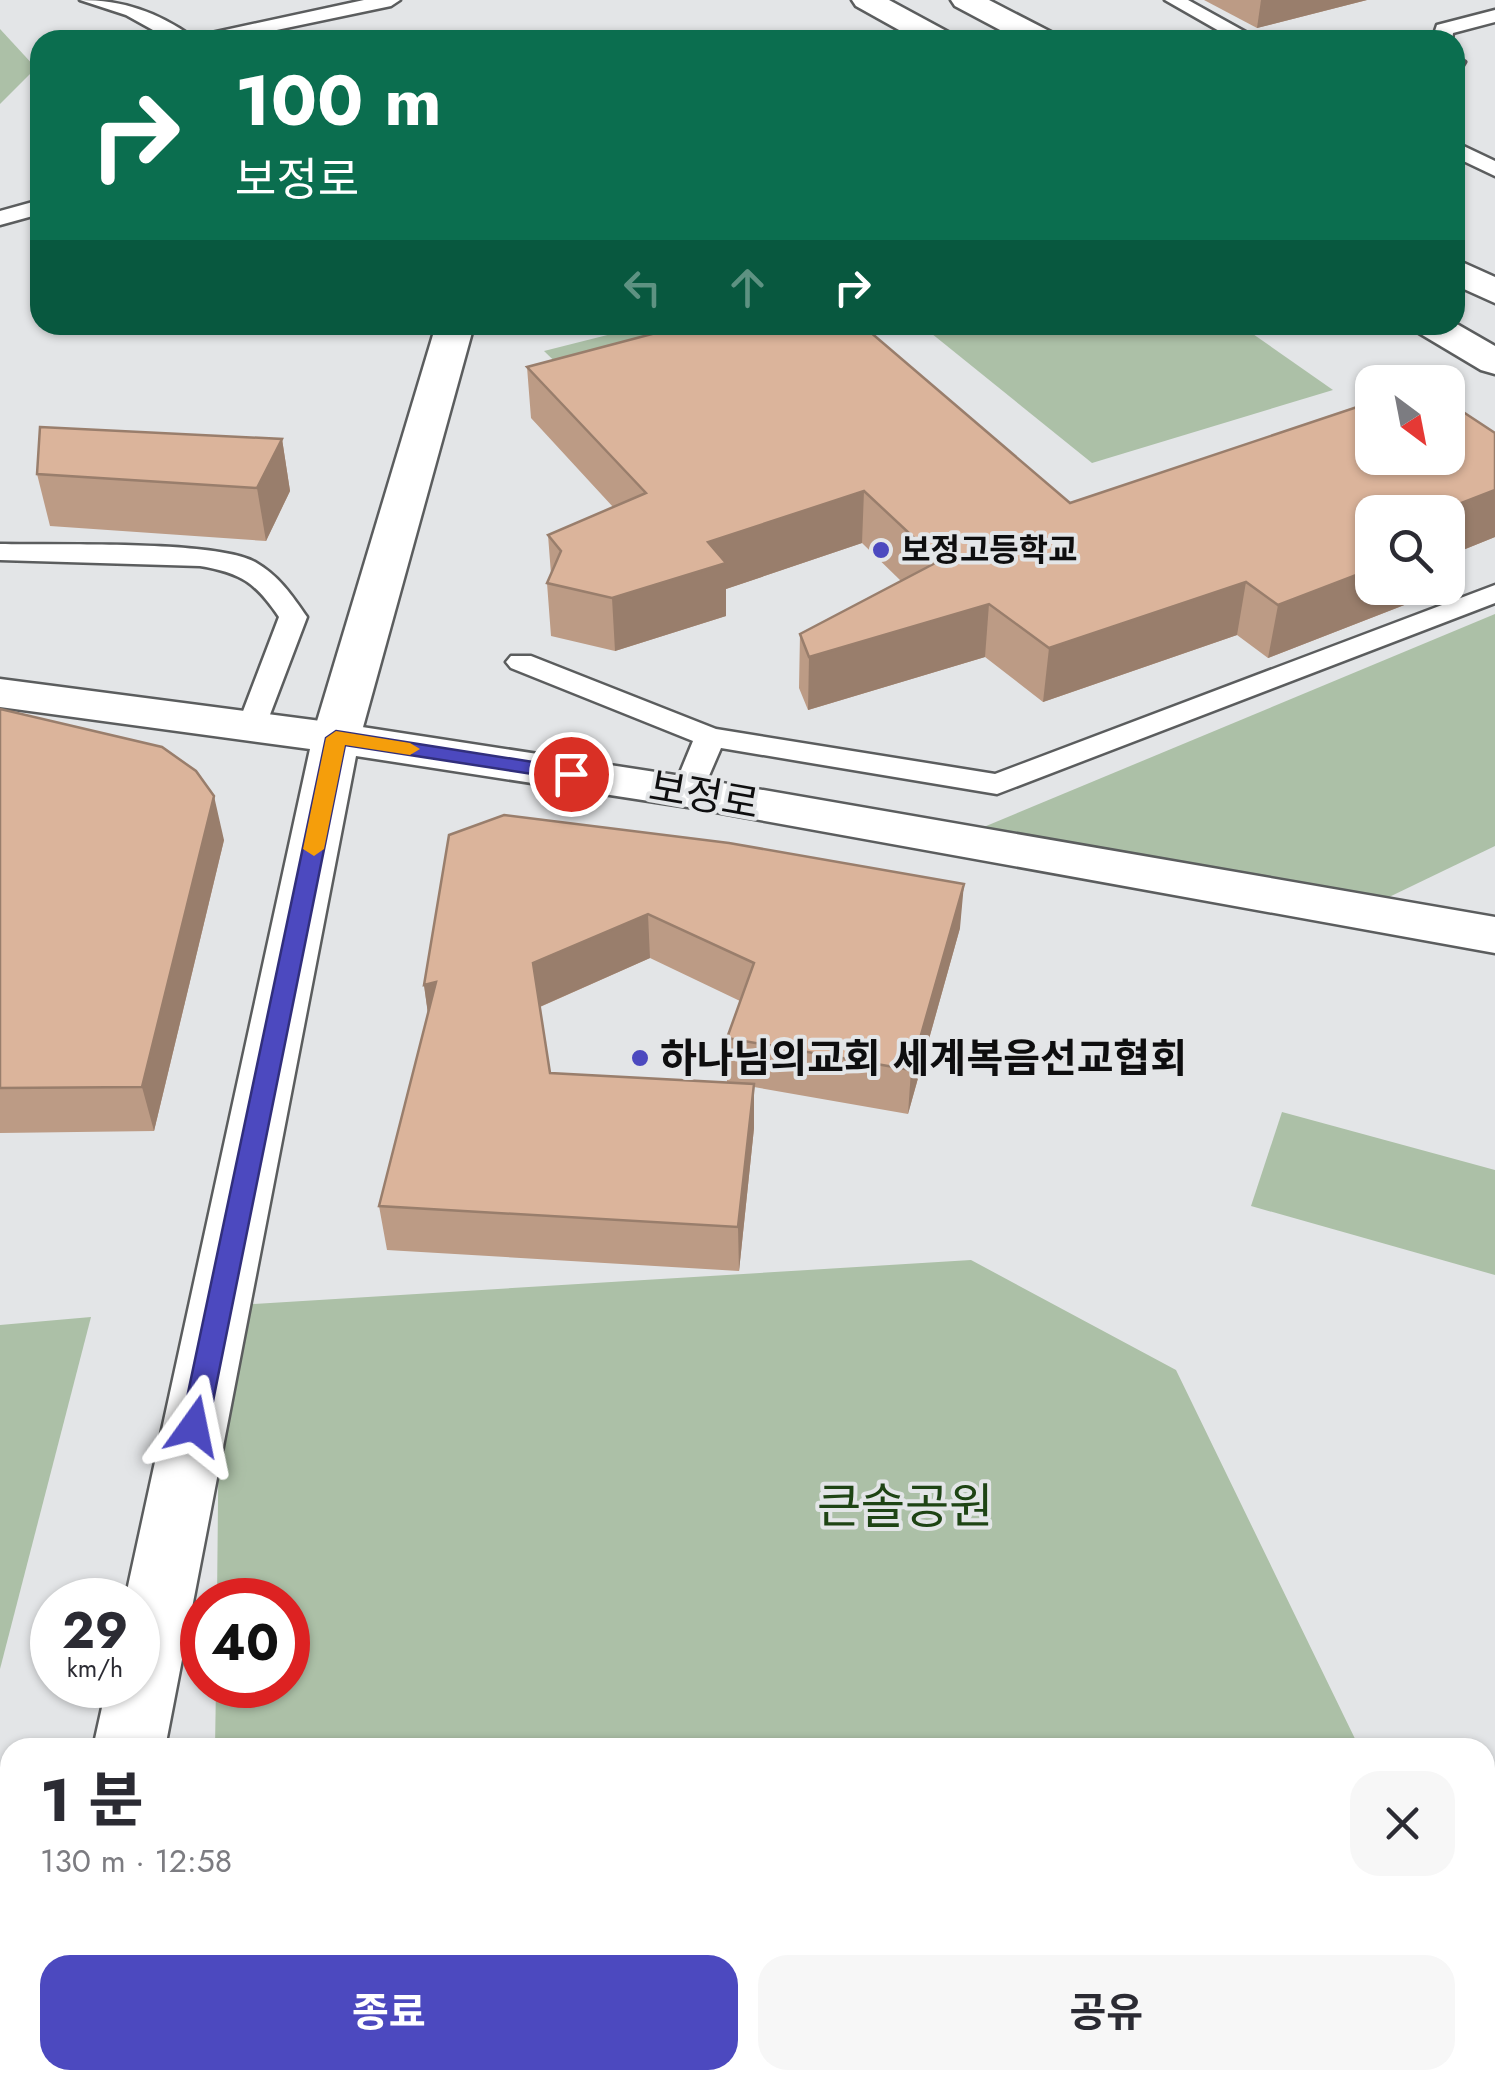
<!DOCTYPE html>
<html lang="ko">
<head>
<meta charset="utf-8">
<style>
	body { margin:0; font-family:Jost,"Noto Sans KR",sans-serif; background:#f7f7f7; color:#2b2b33; height:100vh; display:flex; flex-direction:column; font-size:38px; white-space:nowrap }
	* { box-sizing:border-box; margin:0 }
	p { font-size:32px; color:#7c7c81 }
	.icon { flex:none; width:55px; height:55px; fill:none; stroke:currentColor; stroke-width:2; stroke-linecap:round; stroke-linejoin:round }
	.map { position:relative; flex:1; overflow:hidden }
	.details { position:absolute; left:0px; top:1738px; width:1495px; height:352px; display:flex; flex-direction:column; background:#fff; border-radius:30px 30px 0 0; box-shadow:0 2px 8px #0004 }
	.details>* { flex:none }
	.guide { position:absolute; left:30px; top:30px; width:1435px; height:305px; border-radius:30px; box-shadow:0 2px 8px #0004; background:#0b6e4f; color:#fff; overflow:hidden }
	.needle { width:65px; rotate:148deg }
	.fabs { position:absolute; left:1355px; top:365px; display:grid; gap:20px }
	.fabs a { display:grid; place-items:center; width:110px; height:110px; border-radius:20px; background:#fff; box-shadow:0 2px 8px #0004; font-size:50px }
	.speed { position:absolute; left:30px; top:1578px; display:flex; gap:20px; font-size:50px; font-weight:700; text-align:center }
	.speed>* { display:grid; place-content:center; width:130px; height:130px; border-radius:50%; background:#fff; box-shadow:0 2px 8px #0004; line-height:1 }
	.speed small { font-size:25px; font-weight:400 }
	.speed .limit { border:15px solid #d22; background:#fff; color:#111 }
	.pin { position:absolute; display:grid; place-items:center; width:85px; height:85px; color:#fff; margin:-42px; border:5px solid #fff; border-radius:50%; box-shadow:0 2px 10px #0007 }
	.me { position:absolute; width:110px; margin:-55px; rotate:12deg; stroke-linejoin:round; filter:drop-shadow(0 0 8px #0008) }
	.turn { display:flex; align-items:center; gap:35px; height:210px; padding:0 40px; font-size:45px }
	.turn .icon { width:130px; height:130px; stroke-width:2.5 }
	.turn b { display:block; font-size:70px; line-height:85px }
	.lanes { display:flex; align-items:center; height:95px; padding:0 40px; background:#0003; justify-content:center; gap:50px; direction:ltr }
	.lanes .off { opacity:.35 }
	.round { display:grid; place-items:center; flex:none; width:105px; height:105px; border-radius:30px; background:#f7f7f7 }
	.overview { display:flex; align-items:center; justify-content:space-between; height:170px; padding:0 40px }
	h1 { font-size:60px; font-weight:700; line-height:75px }
	.button { display:flex; gap:20px; margin-top:auto; padding:20px 40px }
	.button a { flex:1; height:115px; border-radius:30px; background:#4c49bf; color:#fff; font-size:40px; font-weight:700; line-height:115px; text-align:center }
	.button a+a { background:#f7f7f7; color:#2b2b33 }
	.map>svg:first-child { display:block }
	.green { fill:#acc0a7 }
	.lines { fill:none; stroke-linecap:round; stroke-linejoin:round }
	.lane-casing { stroke:#5b5d5e; stroke-width:5 }
	.street-casing { stroke:#5b5d5e; stroke-width:5 }
	.secondary-casing { stroke:#5b5d5e; stroke-width:5 }
	.primary-casing { stroke:#5b5d5e; stroke-width:5 }
	.lane { fill:#fff; fill-rule:evenodd }
	.street { fill:#fff; fill-rule:evenodd }
	.secondary { fill:#fff; fill-rule:evenodd }
	.primary { fill:#fff; fill-rule:evenodd }
	.wall { fill:#bc9b85; fill-rule:evenodd }
	.shaded-wall { fill:#997e6c }
	.building { fill:#dbb49b; stroke:#997e6c; stroke-width:2.5 }
	.route { fill:#4c49bf; stroke:#312f7c; stroke-width:2.5 }
	.slow { fill:#f59e0b }
	.poi-dot { fill:#4c49bf; stroke:#e3e5e7; stroke-width:4 }
	.labels { text-anchor:middle; stroke-width:8; stroke-linejoin:round; paint-order:stroke }
	.far-poi-label { font-size:32px; font-weight:bold; fill:#0e0e0f; stroke:#e3e5e7; text-anchor:start }
	.street-label { font-size:40px; fill:#0e0e0f; stroke:#e3e5e7 }
	.poi-label { font-size:40px; font-weight:bold; fill:#0e0e0f; stroke:#e3e5e7; text-anchor:start }
	.near-park-label { font-size:48px; fill:#1e4414; stroke:#e3e5e7 }
</style>
</head>
<body>
<div class="map">
<svg width="1495" height="2088" viewBox="0 0 1495 2088">
	<rect width="100%" height="100%" fill="#e3e5e7"/>
	<g class="green">
		<polygon points="0,29 36,68 0,104"/>
		<polygon points="647,325 671,325 697,351 577,383 544,351"/>
		<polygon points="921,325 1240,325 1333,390 1092,463"/>
		<polygon points="1495,614 1495,846 1360,911 955,839"/>
		<polygon points="1282,1112 1495,1170 1495,1275 1251,1206"/>
		<polygon points="971,1260 1176,1370 1359,1747 215,1748 216,1685 288,1685 288,1600 217,1600 220,1306"/>
		<polygon points="91,1317 0,1669 0,1325"/>
		<polygon points="1485,2009 1495,2030 1495,2088 141,2088 144,2080 1485,2080"/>
	</g>
	<g class="lines">
		<defs>
			<g id="lane">
				<path d="M80,0C123,0 157,12 193,37L364,0H400L391,6L229,40H171L126,15Z"/>
				<polygon points="1165,0 1188,0 1260,40 1235,40"/>
				<polygon points="1495,10 1495,22 1453,33 1452,40 1432,40 1437,25"/>
				<polygon points="1455,56 1465,62 1462,67 1455,69"/>
				<polygon points="1455,142 1495,161 1495,176 1455,157"/>
				<polygon points="40,200 40,214 0,225 0,211"/>
				<path d="M0,544C52,545 217,540 255,562C279,576 291,594 307,617L263,733H241L237,727L279,617C255,582 241,573 200,566L0,560Z"/>
				<polygon points="1495,585 1495,603 997,794 721,748 699,799 677,799 672,792 693,741 511,668 506,662 511,656 531,656 716,729 995,774"/>
			</g>
			<polygon id="street" points="436,325 474,325 360,738 353,748 336,753 319,748 312,738"/>
			<g id="secondary">
				<polygon points="0,679 336,723 688,777 1495,917 1495,953 688,807 356,756 165,1748 93,1748 107,1685 138,1685 138,1600 125,1600 310,749 0,707"/>
				<polygon points="10,2043 10,2080 58,2080 55,2088 0,2088 0,2047"/>
			</g>
			<g id="primary">
				<polygon points="852,0 889,0 950,33 954,40 917,40 856,6"/>
				<polygon points="951,0 989,0 1053,33 1057,40 1019,40 955,6"/>
				<polygon points="1455,259 1495,277 1495,303 1455,285"/>
				<polygon points="1455,323 1495,346 1495,374 1481,370 1419,333 1413,325"/>
			</g>
		</defs>
		<use href="#lane" class="lane-casing"/>
		<use href="#street" class="street-casing"/>
		<use href="#secondary" class="secondary-casing"/>
		<use href="#primary" class="primary-casing"/>
		<use href="#lane" class="lane"/>
		<use href="#street" class="street"/>
		<use href="#secondary" class="secondary"/>
		<use href="#primary" class="primary"/>
	</g>
	<g class="wall">
		<polygon points="1204,0 1367,0 1257,28"/>
		<polygon points="686,325 862,325 1070,503 1372,402 1372,458 1448,458 1448,402 1495,433 1495,537 1448,556 1448,512 1372,512 1372,588 1416,588 1412,602 1268,658 1237,635 1043,702 985,657 808,710 799,688 800,634 901,581 862,543 726,589 726,616 615,651 551,636 547,583 551,574 548,535 613,507 531,418 527,367"/>
		<polygon points="282,439 290,491 266,541 50,526 37,474"/>
		<polygon points="0,709 224,840 154,1131 0,1133"/>
		<path d="M449,835L960,928L908,1114L754,1087V1128L739,1271L387,1250L379,1206L428,1013L424,985ZM650,958L740,1001L727,1038V1082L550,1073L540,1007Z"/>
	</g>
	<g class="shaded-wall">
		<polygon points="1261,0 1367,0 1257,28"/>
		<polygon points="282,439 290,491 266,541 257,488"/>
		<polygon points="1495,490 1495,537 1448,556 1448,512 1438,512"/>
		<polygon points="864,491 862,543 726,589 726,616 615,651 612,598 708,542"/>
		<polygon points="1372,569 1372,588 1416,588 1412,602 1268,658 1278,605"/>
		<polygon points="1246,582 1237,635 1043,702 1049,648"/>
		<polygon points="989,604 985,657 808,710 809,657"/>
		<polygon points="214,796 224,840 154,1131 142,1087"/>
		<polygon points="964,884 960,928 908,1114 911,1070"/>
		<polygon points="648,914 650,958 537,1008 533,963"/>
		<polygon points="436,982 430,1029 424,985"/>
		<polygon points="754,1084 754,1128 739,1271 738,1227"/>
	</g>
	<g class="building">
		<polygon points="686,325 862,325 1070,503 1372,402 1372,458 1448,458 1448,402 1495,433 1495,490 1438,512 1372,512 1372,569 1278,605 1246,582 1049,648 989,604 809,657 800,634 939,561 864,491 708,542 726,563 612,598 547,583 561,551 548,535 646,493 527,367"/>
		<polygon points="40,427 282,439 257,488 37,474"/>
		<polygon points="0,709 162,747 196,771 214,796 142,1087 0,1088"/>
		<polygon points="504,815 729,843 964,884 911,1070 727,1038 754,963 648,914 533,963 550,1073 754,1084 738,1227 379,1206 436,982 424,985 449,835"/>
	</g>
	<polygon class="route" points="336,731 571,768 581,774 571,780 345,745 208,1426 204,1434 194,1437 185,1434 181,1426 326,738"/>
	<polygon class="slow" points="336,731 410,743 420,749 410,755 345,745 324,849 314,856 303,849 326,738"/>
	<g class="poi-dot">
		<circle cx="881" cy="550" r="10"/>
		<circle cx="640" cy="1058" r="10"/>
	</g>
	<g class="labels">
		<g class="far-poi-label">
			<text x="901" y="561">보정고등학교</text>
		</g>
		<g class="street-label">
			<text transform="translate(704 795) rotate(10)" y="14">보정로</text>
		</g>
		<g class="poi-label">
			<text x="660" y="1072">하나님의교회 세계복음선교협회</text>
		</g>
		<g class="near-park-label">
			<text x="905" y="1523">큰솔공원</text>
		</g>
	</g>
</svg>
<div class="fabs">
<a><svg class="needle" viewBox="-14 -14 28 28"><path d="M0-13l5 13h-10z" fill="#e53935"/><path d="M0 13l5-13h-10z" fill="#7c7c81"/></svg></a>
<a><svg class="icon" aria-label="search" viewBox="0 0 24 24"><circle cx="10" cy="10" r="6"/><path d="M15 15l6 6"/></svg></a>
</div>
<div class="speed"><div>29<small>km/h</small></div><div class="limit">40</div></div>
<div class="pin" style="left:571px;top:774px;background:#d93025"><svg class="icon" aria-label="arrive" viewBox="0 0 24 24"><path d="M6 21V4h12l-3 4 3 4H6"/></svg></div>
<svg class="me" style="left:194px;top:1426px" viewBox="-20 -20 40 40"><path d="M0-17L14 15 0 8-14 15z" fill="#4c49bf" stroke="#fff" stroke-width="4"/></svg>
<div class="guide">
<div class="turn"><svg class="icon" aria-label="right" viewBox="0 0 24 24"><path d="M7 20v-9h11M14 6l5 5-5 5"/></svg><div><b>100 m</b>보정로</div></div>
<div class="lanes"><svg class="icon off" aria-label="left" viewBox="0 0 24 24"><path d="M17 20v-9H6M10 6l-5 5 5 5"/></svg><svg class="icon off" aria-label="ahead" viewBox="0 0 24 24"><path d="M12 20V5M6 11l6-6 6 6"/></svg><svg class="icon" aria-label="right" viewBox="0 0 24 24"><path d="M7 20v-9h11M14 6l5 5-5 5"/></svg></div>
</div>
<section class="details">
<div class="overview"><div><h1>1 분</h1><p>130 m · 12:58</p></div><a class="round"><svg class="icon" aria-label="close" viewBox="0 0 24 24"><path d="M6 6l12 12M18 6L6 18"/></svg></a></div>
<div class="button"><a>종료</a><a>공유</a></div>
</section>
</div>
</body>
</html>
